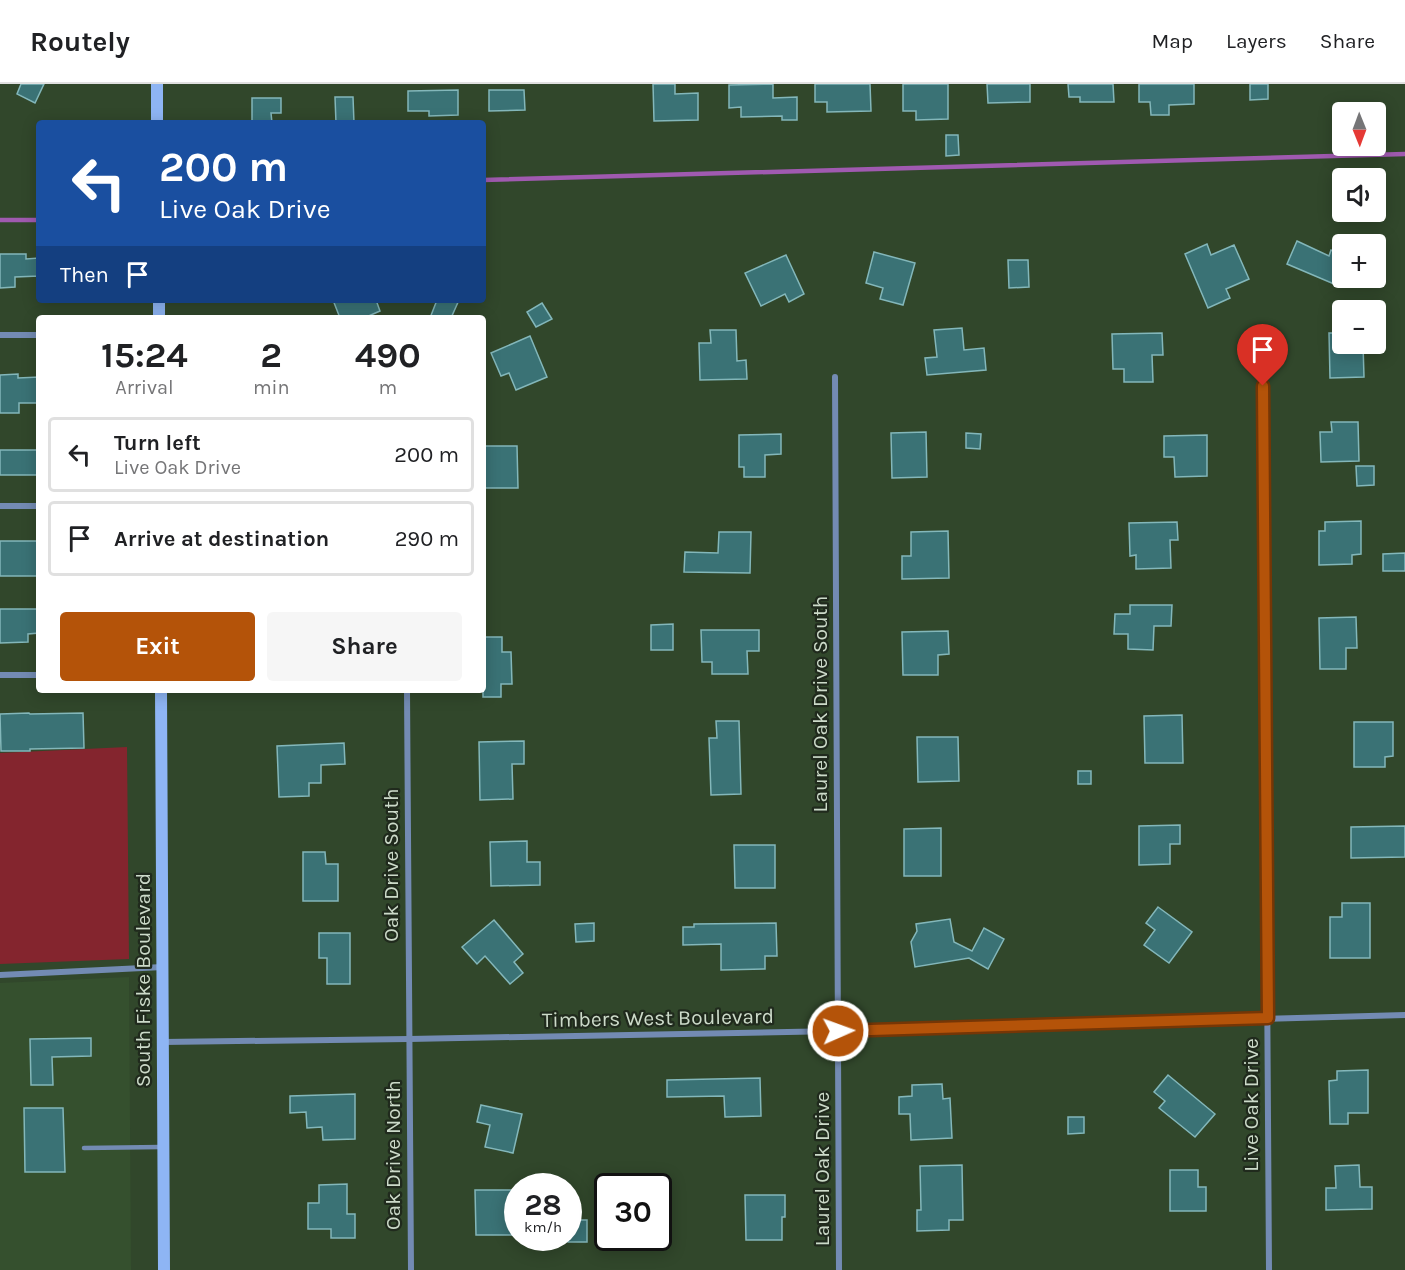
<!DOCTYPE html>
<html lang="en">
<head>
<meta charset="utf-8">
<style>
	body { margin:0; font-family:Karla,sans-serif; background:#f6f6f6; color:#202124; height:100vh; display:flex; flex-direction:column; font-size:22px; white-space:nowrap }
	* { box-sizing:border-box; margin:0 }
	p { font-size:20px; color:#757577 }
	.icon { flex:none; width:33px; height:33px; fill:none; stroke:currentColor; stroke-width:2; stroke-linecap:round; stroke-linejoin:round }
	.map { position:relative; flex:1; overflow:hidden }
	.drawer { position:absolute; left:36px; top:231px; width:450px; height:378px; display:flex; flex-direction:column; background:#fff; border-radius:6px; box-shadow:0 3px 15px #0003 }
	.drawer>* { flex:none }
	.top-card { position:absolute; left:36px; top:36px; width:450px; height:183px; border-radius:6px; box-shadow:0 3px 15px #0003; background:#1a4fa0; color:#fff; overflow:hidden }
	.needle { width:39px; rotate:179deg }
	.fabs { position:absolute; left:1332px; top:18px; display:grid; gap:12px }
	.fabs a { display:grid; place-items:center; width:54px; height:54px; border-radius:6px; background:#fff; box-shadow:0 3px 15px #0003; font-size:30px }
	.speed { position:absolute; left:504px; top:1089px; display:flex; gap:12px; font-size:30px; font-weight:700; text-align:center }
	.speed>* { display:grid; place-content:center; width:78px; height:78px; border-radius:50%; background:#fff; box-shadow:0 3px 15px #0003; line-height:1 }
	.speed small { font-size:15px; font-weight:400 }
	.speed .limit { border:3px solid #111; border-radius:9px; background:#fff; color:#111 }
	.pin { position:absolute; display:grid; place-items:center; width:51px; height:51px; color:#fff; margin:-62px -26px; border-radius:50% 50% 50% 0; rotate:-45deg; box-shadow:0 0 6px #0007 }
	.pin .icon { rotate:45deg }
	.me { position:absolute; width:66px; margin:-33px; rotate:88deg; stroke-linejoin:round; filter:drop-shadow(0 0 4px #0008) }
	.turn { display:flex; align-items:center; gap:21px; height:126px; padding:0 24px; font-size:27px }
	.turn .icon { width:78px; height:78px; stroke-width:2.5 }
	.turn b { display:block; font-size:42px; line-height:51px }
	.then { display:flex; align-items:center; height:57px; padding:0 24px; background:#0003; gap:12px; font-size:22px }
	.eta { display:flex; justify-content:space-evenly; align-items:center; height:102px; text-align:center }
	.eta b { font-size:36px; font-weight:700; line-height:42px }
	.primary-button { display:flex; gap:12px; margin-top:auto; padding:12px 24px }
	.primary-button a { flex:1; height:69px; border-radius:6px; background:#b45309; color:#fff; font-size:24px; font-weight:700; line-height:69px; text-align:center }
	.primary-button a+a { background:#f6f6f6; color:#202124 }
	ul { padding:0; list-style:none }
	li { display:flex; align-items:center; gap:18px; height:75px; margin:0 12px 9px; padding:0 12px; border:3px solid #e0e0e0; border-radius:6px }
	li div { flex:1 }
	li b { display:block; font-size:22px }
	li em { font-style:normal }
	header { display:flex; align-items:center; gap:36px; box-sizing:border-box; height:84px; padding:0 30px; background:#fff; border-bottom:2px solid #e0e0e0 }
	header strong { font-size:28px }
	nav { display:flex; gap:33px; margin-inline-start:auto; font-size:21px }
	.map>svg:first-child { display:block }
	.built { fill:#35502e }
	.green { fill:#84252e }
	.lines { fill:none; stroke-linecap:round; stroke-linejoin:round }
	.stream { stroke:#a05ab0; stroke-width:4.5 }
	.building { fill:#3a7275; stroke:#83b7ba; stroke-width:1.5 }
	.lane { stroke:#738bb3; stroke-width:4.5 }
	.street { stroke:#738bb3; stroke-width:6 }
	.secondary { stroke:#8eb5f4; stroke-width:12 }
	.route-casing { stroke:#753606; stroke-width:15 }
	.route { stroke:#b45309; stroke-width:10 }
	.labels { text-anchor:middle; stroke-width:4.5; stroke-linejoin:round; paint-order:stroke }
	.street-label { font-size:21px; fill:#ccdac9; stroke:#202a1d }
</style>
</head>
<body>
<header>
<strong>Routely</strong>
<nav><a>Map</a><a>Layers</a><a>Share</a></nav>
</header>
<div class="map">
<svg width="1405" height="1186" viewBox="0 0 1405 1186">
	<rect width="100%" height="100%" fill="#31472b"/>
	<polygon class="built" points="129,893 131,1186 0,1186 0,899"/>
	<polygon class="green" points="127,663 129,875 0,880 0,669"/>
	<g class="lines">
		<g class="stream">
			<polyline points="483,96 1405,70"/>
			<polyline points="0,136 39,136"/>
		</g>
	</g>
	<g class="building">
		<polygon points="21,0 44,0 35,19 17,10"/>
		<polygon points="653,0 675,0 675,10 698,9 698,36 654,37"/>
		<polygon points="773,0 773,14 797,13 797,36 782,36 782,32 741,33 741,23 729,24 729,1"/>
		<polygon points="815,0 870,0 871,27 827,28 827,18 815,18"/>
		<polygon points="903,0 948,0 948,35 916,36 916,27 903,27"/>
		<polygon points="987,0 1030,0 1030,18 988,19"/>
		<polygon points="1068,0 1113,0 1114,18 1080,18 1080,13 1069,13"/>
		<polygon points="1139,0 1194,0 1194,20 1169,21 1169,31 1151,31 1150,18 1139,18"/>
		<polygon points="1250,0 1268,0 1268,15 1250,16"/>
		<polygon points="458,6 458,31 429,32 429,27 408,27 408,7"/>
		<polygon points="489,6 524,6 525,26 489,27"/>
		<polygon points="335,13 353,13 354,39 336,39"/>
		<polygon points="252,14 281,14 281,29 271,29 272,39 252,39"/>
		<polygon points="946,51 958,51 959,71 946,72"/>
		<polygon points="1297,157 1329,172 1331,166 1342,171 1342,192 1338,190 1334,200 1287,180"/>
		<polygon points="1207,160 1211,171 1234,161 1249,195 1226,205 1230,214 1208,224 1185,170"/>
		<polygon points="874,168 915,179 903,221 880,215 883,204 866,199"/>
		<polygon points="0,170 26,170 26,175 39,174 39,192 15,193 15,203 0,204"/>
		<polygon points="786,171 804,210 789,218 785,210 761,222 745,189"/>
		<polygon points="1008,176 1028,176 1029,203 1009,204"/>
		<polygon points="333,216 376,216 380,227 364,234 340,234"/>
		<polygon points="437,216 459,216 451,234 430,234"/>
		<polygon points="542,219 552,235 536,243 527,228"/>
		<polygon points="962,244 964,266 984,264 986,286 927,291 925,274 937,273 934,246"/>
		<polygon points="710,246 736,246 737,277 746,276 747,295 700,296 699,259 711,259"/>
		<polygon points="1162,249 1163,271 1152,271 1153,298 1124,298 1124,285 1113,285 1112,250"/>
		<polygon points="1329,249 1342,249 1342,260 1363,260 1364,293 1330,294"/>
		<polygon points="530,252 547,293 516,306 509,289 501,292 491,269"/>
		<polygon points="18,290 18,294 39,293 39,319 19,319 19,329 0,329 0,291"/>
		<polygon points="1331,338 1358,338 1359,377 1321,378 1320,348 1332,348"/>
		<polygon points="926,348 927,393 892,394 891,349"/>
		<polygon points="966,349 981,350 980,365 966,364"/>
		<polygon points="781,350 781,370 765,371 765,393 744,393 744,383 739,383 739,351"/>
		<polygon points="1207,351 1207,392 1175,393 1174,373 1164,373 1164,352"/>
		<polygon points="483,362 517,362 518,404 483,404"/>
		<rect x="0" y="366" width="39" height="25"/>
		<polygon points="1356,382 1374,382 1374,401 1357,402"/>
		<polygon points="1361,437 1361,470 1352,471 1352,480 1319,481 1319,447 1325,447 1325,438"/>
		<polygon points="1177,438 1178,456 1170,456 1171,484 1136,485 1136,471 1130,472 1129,439"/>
		<polygon points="948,447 949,494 902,495 902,472 911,472 911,448"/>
		<polygon points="719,448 751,448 750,489 684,488 685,468 718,469"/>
		<rect x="0" y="457" width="39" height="35"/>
		<polygon points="1405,469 1405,487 1383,487 1383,470"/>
		<polygon points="1130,521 1172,521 1171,542 1154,542 1153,566 1128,565 1128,550 1114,550 1115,530 1130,530"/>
		<polygon points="0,525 39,525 39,549 28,550 28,558 0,559"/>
		<polygon points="1356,533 1357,564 1346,564 1346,585 1320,585 1319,534"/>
		<polygon points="673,540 673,566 651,566 651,541"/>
		<polygon points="701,546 759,546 759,567 747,567 748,590 712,590 712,578 702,578"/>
		<polygon points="948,547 949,570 938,571 938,591 903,591 902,548"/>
		<polygon points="483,553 502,553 502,568 511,568 512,600 501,600 501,613 483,613"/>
		<polygon points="29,629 30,630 83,629 84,664 30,665 30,667 1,667 0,630"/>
		<polygon points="1182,631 1183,679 1145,679 1144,632"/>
		<polygon points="716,637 739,637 741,710 711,711 709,654 717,654"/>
		<polygon points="1354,638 1393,638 1393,672 1385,673 1385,683 1354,683"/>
		<polygon points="917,653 958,653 959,697 918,698"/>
		<polygon points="524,657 524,680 512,680 513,715 480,716 479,658"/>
		<polygon points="344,659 345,680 321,681 321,699 309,699 309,712 279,713 277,662"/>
		<rect x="1078" y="687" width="13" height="13"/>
		<polygon points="1180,741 1180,760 1170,760 1170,780 1139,781 1139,742"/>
		<polygon points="1405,742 1405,773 1351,774 1351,743"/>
		<polygon points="941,744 941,792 904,792 904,745"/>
		<polygon points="527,757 527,778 540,778 540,801 491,802 490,758"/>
		<polygon points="734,761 775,761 775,804 735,804"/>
		<polygon points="303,768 325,768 326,780 338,780 338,817 303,817"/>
		<polygon points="1342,819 1370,819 1370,874 1330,874 1330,833 1342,833"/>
		<polygon points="1158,823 1192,848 1169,879 1144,861 1155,846 1146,839"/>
		<polygon points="950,835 954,858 972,867 984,844 1004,855 988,885 969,874 915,883 911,858 917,847 916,840"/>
		<polygon points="494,836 523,870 514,878 523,889 510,900 485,872 477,880 462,863"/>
		<polygon points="594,839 594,857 576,858 575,840"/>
		<polygon points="776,839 777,872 765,872 765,885 721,886 721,860 683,861 683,843 694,843 694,840"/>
		<polygon points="319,849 350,849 350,900 327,900 327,874 319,874"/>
		<polygon points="91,954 91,972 52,973 53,1001 31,1001 30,955"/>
		<polygon points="1368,986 1368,1029 1348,1029 1348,1040 1330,1040 1329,997 1337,996 1337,987"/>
		<polygon points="1168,991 1215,1030 1195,1053 1159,1024 1165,1017 1154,1008"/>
		<polygon points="760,994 761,1032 725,1033 724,1012 667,1013 667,996"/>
		<polygon points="942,1000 943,1015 950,1014 952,1054 911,1056 910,1030 899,1030 899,1013 912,1012 912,1001"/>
		<polygon points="355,1010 355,1055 323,1056 322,1043 307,1044 306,1028 290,1029 290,1012"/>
		<polygon points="481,1021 522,1030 513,1069 485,1063 490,1041 477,1038"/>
		<polygon points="24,1024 63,1024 65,1088 25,1088"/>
		<polygon points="1068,1033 1084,1033 1084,1049 1068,1050"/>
		<polygon points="962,1081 963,1136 949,1136 949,1146 917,1147 917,1126 921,1126 920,1082"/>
		<polygon points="1359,1081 1360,1103 1372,1103 1372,1125 1326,1126 1326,1104 1336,1104 1335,1082"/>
		<polygon points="1170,1086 1198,1086 1198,1103 1206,1103 1206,1127 1170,1127"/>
		<polygon points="347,1100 347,1130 355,1130 355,1154 331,1154 331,1145 308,1145 308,1119 319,1119 319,1101"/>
		<polygon points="475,1106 512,1106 513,1151 476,1151"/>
		<polygon points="745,1111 785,1111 785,1133 782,1133 782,1156 746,1156"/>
		<rect x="568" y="1136" width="19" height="22"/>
	</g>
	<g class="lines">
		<polyline class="lane" points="84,1064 161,1063"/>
		<g class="street">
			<polyline points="0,251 39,251"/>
			<polyline points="1263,279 1269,1186"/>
			<polyline points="835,293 839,1186"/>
			<polyline points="0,422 39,422"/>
			<polyline points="0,591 39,591"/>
			<polyline points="407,606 411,1186"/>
			<polyline points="0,891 163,883"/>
			<polyline points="163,958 409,955 838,947 1405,931"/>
		</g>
		<g class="secondary">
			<polyline points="157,0 157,39"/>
			<polyline points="159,216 159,234"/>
			<polyline points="161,606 164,1186"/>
		</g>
	</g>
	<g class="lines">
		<defs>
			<polyline id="route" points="838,947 1268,934 1263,302"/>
		</defs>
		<use href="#route" class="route-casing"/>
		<use href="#route" class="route"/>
	</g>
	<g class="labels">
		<g class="street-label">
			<text transform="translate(820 620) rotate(-90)" y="7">Laurel Oak Drive South</text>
			<text transform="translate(391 781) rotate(-90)" y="7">Oak Drive South</text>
			<text transform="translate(143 896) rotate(-90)" y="7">South Fiske Boulevard</text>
			<text transform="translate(658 934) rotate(-1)" y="7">Timbers West Boulevard</text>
			<text transform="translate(1251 1021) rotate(-90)" y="7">Live Oak Drive</text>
			<text transform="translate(393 1071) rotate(-90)" y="7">Oak Drive North</text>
			<text transform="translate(822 1085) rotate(-90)" y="7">Laurel Oak Drive</text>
		</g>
	</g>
</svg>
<div class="fabs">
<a><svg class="needle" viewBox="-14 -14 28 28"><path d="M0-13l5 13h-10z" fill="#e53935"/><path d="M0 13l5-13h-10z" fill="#757577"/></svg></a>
<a><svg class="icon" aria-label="sound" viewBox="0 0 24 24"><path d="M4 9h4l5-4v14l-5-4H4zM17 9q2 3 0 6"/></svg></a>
<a>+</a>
<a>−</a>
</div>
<div class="speed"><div>28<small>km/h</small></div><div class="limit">30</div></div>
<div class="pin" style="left:1263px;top:302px;background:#d93025"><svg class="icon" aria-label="arrive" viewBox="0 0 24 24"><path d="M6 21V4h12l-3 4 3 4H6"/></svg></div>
<svg class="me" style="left:838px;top:947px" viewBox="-20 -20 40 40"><circle r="17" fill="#b45309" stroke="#fff" stroke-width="3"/><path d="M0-11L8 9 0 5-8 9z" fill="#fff"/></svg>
<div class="top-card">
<div class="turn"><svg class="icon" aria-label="left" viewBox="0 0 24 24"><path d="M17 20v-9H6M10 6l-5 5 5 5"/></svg><div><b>200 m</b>Live Oak Drive</div></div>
<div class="then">Then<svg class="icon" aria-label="arrive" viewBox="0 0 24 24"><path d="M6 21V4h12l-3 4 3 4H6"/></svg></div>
</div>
<section class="drawer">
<div class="eta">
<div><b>15:24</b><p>Arrival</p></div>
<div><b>2</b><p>min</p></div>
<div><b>490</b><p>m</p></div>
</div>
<ul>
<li><svg class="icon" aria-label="left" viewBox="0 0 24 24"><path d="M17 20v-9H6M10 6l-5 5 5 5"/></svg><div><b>Turn left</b><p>Live Oak Drive</p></div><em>200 m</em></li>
<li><svg class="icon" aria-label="arrive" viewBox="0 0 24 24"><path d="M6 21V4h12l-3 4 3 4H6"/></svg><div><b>Arrive at destination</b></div><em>290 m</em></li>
</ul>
<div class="primary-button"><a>Exit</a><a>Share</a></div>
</section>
</div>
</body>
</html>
